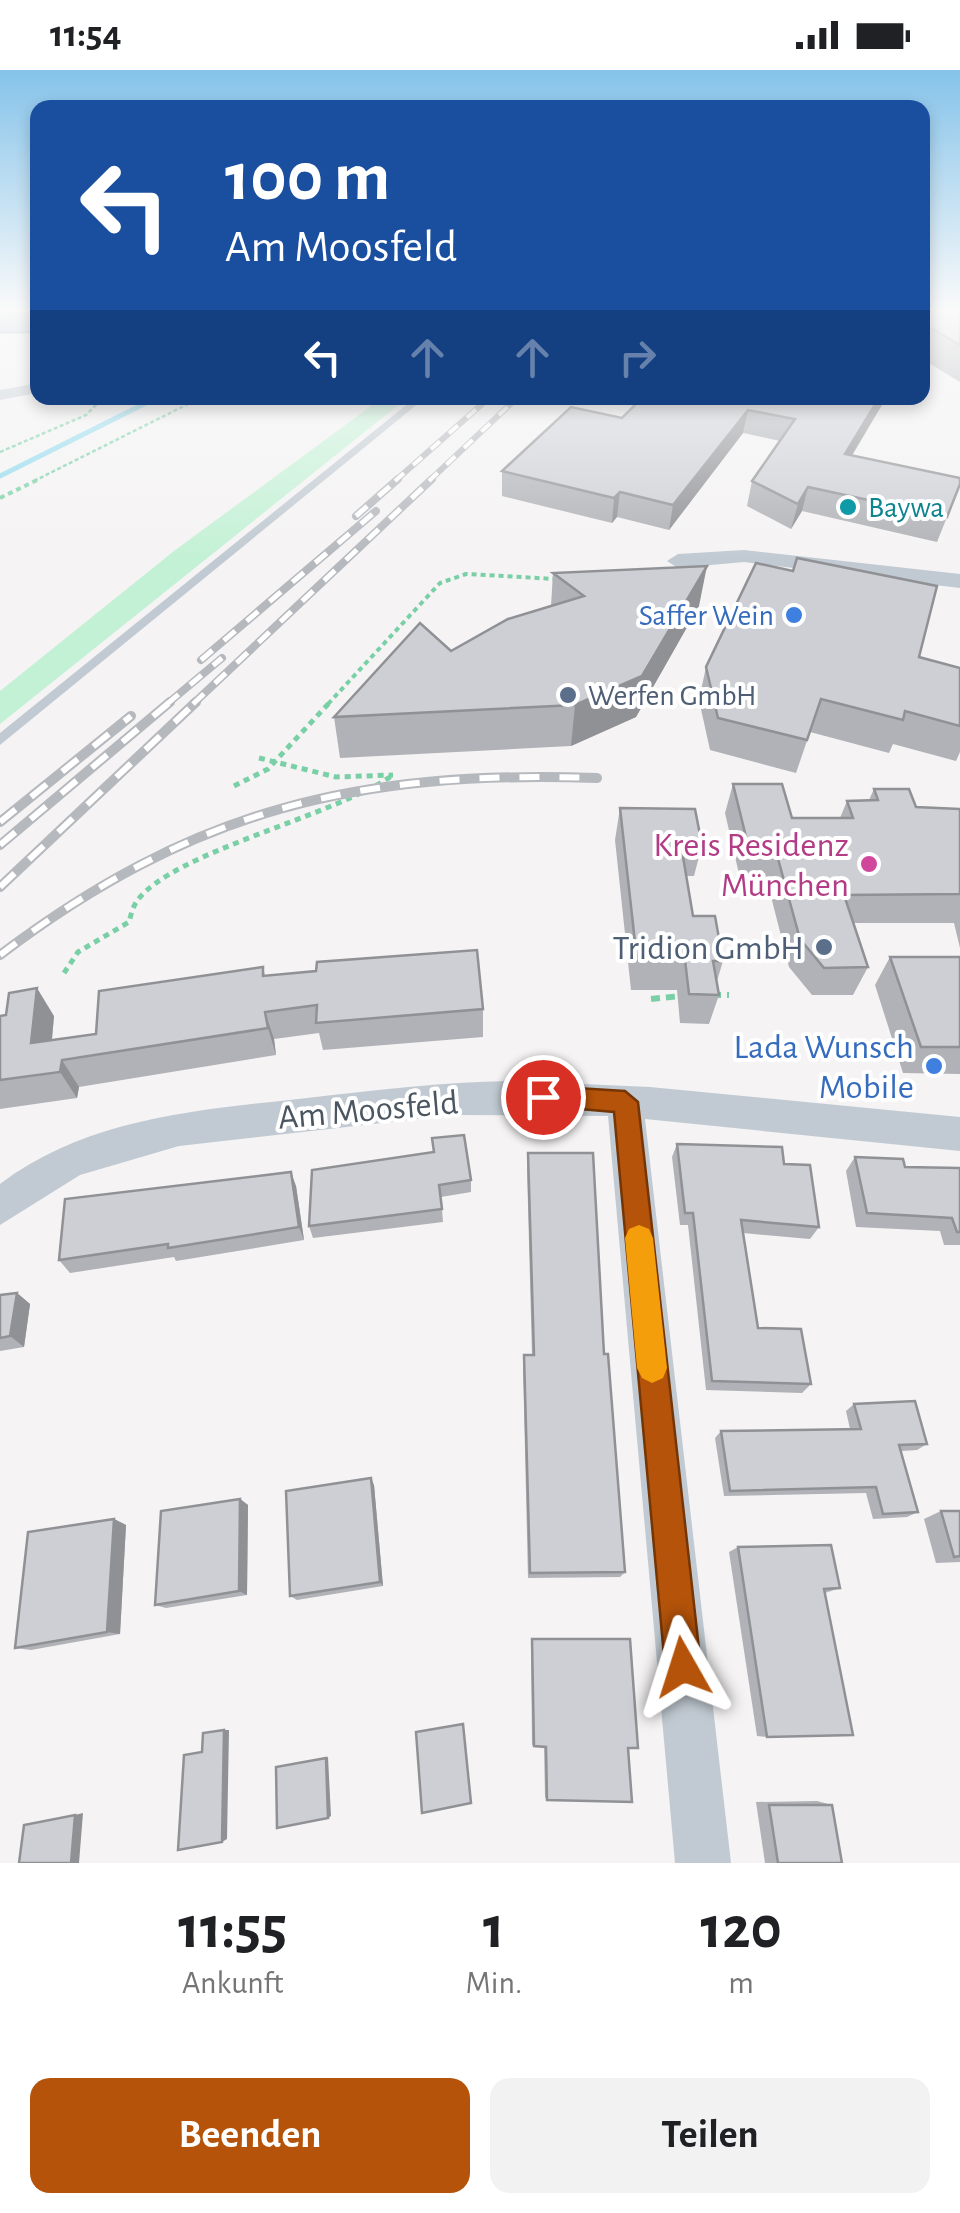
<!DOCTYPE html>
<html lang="de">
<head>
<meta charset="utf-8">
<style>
	body { margin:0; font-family:"Alegreya Sans",sans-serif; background:#f2f2f2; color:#202124; height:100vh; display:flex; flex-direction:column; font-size:38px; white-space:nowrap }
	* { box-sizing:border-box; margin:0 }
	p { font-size:32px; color:#757577 }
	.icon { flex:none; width:55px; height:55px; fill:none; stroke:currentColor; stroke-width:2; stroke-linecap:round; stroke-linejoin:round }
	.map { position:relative; height:1793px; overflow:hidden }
	.drawer { display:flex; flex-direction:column; background:#fff; flex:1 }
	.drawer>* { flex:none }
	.guide { position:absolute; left:30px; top:30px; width:900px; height:305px; border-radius:20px; box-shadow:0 5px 15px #0003; background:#1a4fa0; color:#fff; overflow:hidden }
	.pin { position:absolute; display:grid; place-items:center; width:85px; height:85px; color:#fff; margin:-42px; border:5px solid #fff; border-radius:50%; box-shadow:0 2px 10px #0007 }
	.me { position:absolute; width:110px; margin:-55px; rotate:354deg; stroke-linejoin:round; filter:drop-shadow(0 0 8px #0008) }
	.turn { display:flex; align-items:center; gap:35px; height:210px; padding:0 30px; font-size:45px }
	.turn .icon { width:130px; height:130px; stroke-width:2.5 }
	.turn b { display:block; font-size:70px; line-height:85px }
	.lanes { display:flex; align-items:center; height:95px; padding:0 30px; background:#0003; justify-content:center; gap:50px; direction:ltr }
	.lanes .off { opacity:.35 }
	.eta { display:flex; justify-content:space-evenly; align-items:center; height:170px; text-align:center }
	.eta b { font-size:60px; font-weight:700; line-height:70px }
	.action { display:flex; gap:20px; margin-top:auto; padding:20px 30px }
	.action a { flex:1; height:115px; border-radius:20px; background:#b45309; color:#fff; font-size:40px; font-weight:700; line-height:115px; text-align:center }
	.action a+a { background:#f2f2f2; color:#202124 }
	.status { display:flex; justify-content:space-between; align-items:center; height:70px; padding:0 50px; background:#fff; direction:ltr }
	.status svg { height:28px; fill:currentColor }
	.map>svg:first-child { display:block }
	.green { fill:#c3f1d5 }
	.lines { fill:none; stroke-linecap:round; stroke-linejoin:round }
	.stream { stroke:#90daee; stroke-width:5 }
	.highway-casing { stroke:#7690ad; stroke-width:5 }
	.path-far3 { stroke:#7ad0a6; stroke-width:2.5; stroke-dasharray:4 2.5; stroke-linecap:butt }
	.path-far2 { stroke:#7ad0a6; stroke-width:4; stroke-dasharray:5 4; stroke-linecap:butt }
	.path-far1 { stroke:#7ad0a6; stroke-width:5; stroke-dasharray:6 5; stroke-linecap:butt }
	.path { stroke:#7ad0a6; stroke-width:6; stroke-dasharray:9 6; stroke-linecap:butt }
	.lane { fill:#c1cad2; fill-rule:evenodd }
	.street { fill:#c1cad2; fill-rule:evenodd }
	.highway { fill:#8ba5c1; fill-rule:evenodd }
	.rail-far2-casing { stroke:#b5b8bd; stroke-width:6 }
	.rail-far1-casing { stroke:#b5b8bd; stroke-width:8 }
	.rail-casing { stroke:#b5b8bd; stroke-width:10 }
	.rail-far2 { stroke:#fff; stroke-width:4; stroke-dasharray:12; stroke-linecap:butt }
	.rail-far1 { stroke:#fff; stroke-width:5; stroke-dasharray:15; stroke-linecap:butt }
	.rail { stroke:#fff; stroke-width:6; stroke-dasharray:20; stroke-linecap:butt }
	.wall { fill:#b0b2b7 }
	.shaded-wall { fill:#909195 }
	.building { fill:#cdcfd5; stroke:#909195; stroke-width:2.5 }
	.route { fill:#b45309; stroke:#753606; stroke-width:2.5 }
	.slow { fill:#f59e0b }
	.culture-dot { fill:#0f9aa8; stroke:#fff; stroke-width:4 }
	.shop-dot { fill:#3f7fe0; stroke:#fff; stroke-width:4 }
	.service-dot { fill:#5c6f8a; stroke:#fff; stroke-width:4 }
	.hotel-dot { fill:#d1479c; stroke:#fff; stroke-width:4 }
	.labels { text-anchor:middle; stroke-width:8; stroke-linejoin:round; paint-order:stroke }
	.far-culture-label { font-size:30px; fill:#0d838f; stroke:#fff; text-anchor:start }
	.far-shop-label { font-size:30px; fill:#366cbe; stroke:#fff; text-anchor:end }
	.far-service-label { font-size:30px; fill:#4e5e75; stroke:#fff; text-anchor:start }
	.hotel-label { font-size:35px; fill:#b23c85; stroke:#fff; text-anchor:end }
	.service-label { font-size:35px; fill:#4e5e75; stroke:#fff; text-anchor:end }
	.shop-label { font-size:35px; fill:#366cbe; stroke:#fff; text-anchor:end }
	.street-label { font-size:35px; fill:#4a5661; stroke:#fff }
</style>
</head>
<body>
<div class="status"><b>11:54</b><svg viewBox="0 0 49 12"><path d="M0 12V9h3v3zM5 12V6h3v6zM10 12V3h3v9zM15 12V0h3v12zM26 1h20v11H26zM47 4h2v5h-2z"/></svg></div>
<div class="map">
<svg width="960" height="1793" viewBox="0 0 960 1793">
	<rect width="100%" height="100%" fill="#f5f3f3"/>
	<polygon class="green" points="382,328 407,328 0,654 0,621 174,481"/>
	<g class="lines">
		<polyline class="stream" points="0,406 156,328"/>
		<defs>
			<rect id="highway" x="0" y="245" width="38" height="16"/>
		</defs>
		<use href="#highway" class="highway-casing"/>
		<g class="path-far3">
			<polyline points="0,382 86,345 103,328"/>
			<polyline points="34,411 200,328"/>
		</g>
		<g class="path-far2">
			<polyline points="0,428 39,409"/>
			<polyline points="328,634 440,513 466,504 555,509"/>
		</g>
		<g class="path-far1">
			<polyline points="259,688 336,707 393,705"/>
			<polyline points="234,716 268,699 330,632"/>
			<path d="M64,903L78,882L129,852C131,845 133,836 137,831C172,782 335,746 393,705"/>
		</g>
		<g class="path">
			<polyline points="712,925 729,925"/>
			<polyline points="651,929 681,926"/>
		</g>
		<polygon class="lane" points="415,328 425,328 0,675 0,663"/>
		<g class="street">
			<polygon points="38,313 38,323 0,330 0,320"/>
			<polygon points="744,480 960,504 960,518 744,492 678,498 667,491 678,484"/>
			<path d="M515,1011L650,1017L960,1047V1081L645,1049L731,1793H675L608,1046L452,1045L179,1076L80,1105L0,1155V1114C89,1047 201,1040 307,1028C377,1020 445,1012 515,1011Z"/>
		</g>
		<use href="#highway" class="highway"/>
		<defs>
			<g id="rail-far2">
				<polyline points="395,411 489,328"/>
				<polyline points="429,411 517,328"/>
			</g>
			<g id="rail-far1">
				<polyline points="356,446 398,409"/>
				<polyline points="201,590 376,441"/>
				<polyline points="167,634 222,588"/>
				<polyline points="193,634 432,409"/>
			</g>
			<g id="rail">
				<polyline points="0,752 131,646"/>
				<polyline points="0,775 170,632"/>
				<polyline points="0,817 196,632"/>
				<path d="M0,885C193,739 357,700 597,708"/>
			</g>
		</defs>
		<use href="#rail-far2" class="rail-far2-casing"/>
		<use href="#rail-far1" class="rail-far1-casing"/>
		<use href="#rail" class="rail-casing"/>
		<use href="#rail-far2" class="rail-far2"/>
		<use href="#rail-far1" class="rail-far1"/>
		<use href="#rail" class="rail"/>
	</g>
	<g class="wall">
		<polygon points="922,238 960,238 960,312 922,289"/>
		<polygon points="642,328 886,328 852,386 960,415 937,472 802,441 791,459 747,436 752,411 780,371 743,363 669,460 617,447 612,453 502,426 502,401 622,348"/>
		<polygon points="553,503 699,536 636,647 571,676 340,688 334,647 451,581 551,536"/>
		<polygon points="919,587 960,598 960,682 956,691 893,674 889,683 810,662 796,703 710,680 699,630 706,597"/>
		<polygon points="733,714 792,748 840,748 847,731 869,730 874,719 916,737 960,739 960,878 954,853 853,853 868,897 853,925 812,925 789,897 765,803 739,804 725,743"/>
		<polygon points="620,738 702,775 694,806 687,806 693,846 723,891 717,911 719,925 709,954 680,953 677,920 631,920 615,770"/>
		<polygon points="890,887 960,887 960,1004 903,1003 875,915"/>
		<polygon points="263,897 265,906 483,939 483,967 323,980 319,963 274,969 276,985 79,1017 77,1028 0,1039 0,946 54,946 52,970 96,964"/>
		<polygon points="677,1074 784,1094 819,1157 810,1169 743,1163 758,1258 811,1314 802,1323 706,1320 688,1155 680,1155 672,1087"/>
		<polygon points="528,1083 604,1284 625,1502 620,1507 528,1508 523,1296 524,1285 532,1285 527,1098"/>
		<polygon points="855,1087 905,1097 960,1098 960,1175 944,1175 940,1161 856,1157 846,1101"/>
		<polygon points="312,1100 471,1110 471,1122 441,1127 443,1152 313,1168 309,1156"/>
		<polygon points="296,1116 304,1170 176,1191 174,1187 70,1203 59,1190"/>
		<polygon points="17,1223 30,1234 24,1277 0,1281 0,1225"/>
		<polygon points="854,1334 927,1374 917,1380 901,1381 918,1442 907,1447 873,1449 866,1423 724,1426 715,1368 721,1361 850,1359 846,1341"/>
		<polygon points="374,1415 383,1516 297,1530 290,1526"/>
		<polygon points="240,1429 248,1435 247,1525 166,1538 155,1535"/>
		<polygon points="941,1441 960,1441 960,1492 936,1493 924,1449"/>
		<polygon points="114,1449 126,1455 120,1564 31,1580 15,1578"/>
		<polygon points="738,1477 840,1518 825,1523 767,1667 757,1666 729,1482"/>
		<polygon points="532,1569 628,1678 547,1730 545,1727 544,1676 532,1675 531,1571"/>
		<polygon points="817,1731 832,1735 842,1793 765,1793 756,1732"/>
	</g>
	<g class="shaded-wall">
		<polygon points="879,328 886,328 838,408 845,384"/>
		<polygon points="748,340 743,363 669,460 673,435"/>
		<polygon points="808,417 802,441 791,459 798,434"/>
		<polygon points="620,422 617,447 612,453 614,428"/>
		<polygon points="707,496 699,536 636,647 571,676 575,635"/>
		<polygon points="37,918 54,946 49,999 31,973"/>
		<polygon points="265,942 274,969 276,985 268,958"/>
		<polygon points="62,990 79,1017 77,1028 60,1002"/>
		<polygon points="291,1102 296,1116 304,1170 299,1157"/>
		<polygon points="17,1223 30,1234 24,1277 10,1266"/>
		<polygon points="371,1408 374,1415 383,1516 380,1512"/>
		<polygon points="240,1429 248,1435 247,1525 239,1521"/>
		<polygon points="114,1449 126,1455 120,1564 107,1562"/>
		<polygon points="224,1660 229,1660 227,1769 222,1772"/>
		<polygon points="328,1687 331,1746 328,1748 326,1688"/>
		<polygon points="83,1743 79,1793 71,1793 75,1745"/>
	</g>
	<g class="building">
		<polygon points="922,238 960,238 960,275 922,253"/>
		<polygon points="642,328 879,328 845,384 960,408 960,414 947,447 808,417 798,434 752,411 795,349 748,340 673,435 620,422 614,428 502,401 571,337 622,348"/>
		<polygon points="797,488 937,516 919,587 960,598 960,656 905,641 903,650 821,629 807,670 718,648 706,597 756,493 793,501"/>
		<polygon points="707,496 642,606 575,635 334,647 420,553 451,581 508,549 584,526 553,503"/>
		<polygon points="733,714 782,714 792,748 853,748 847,731 878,730 874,719 909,719 916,737 960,739 960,824 844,825 868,897 824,898 800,869 774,774 748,775"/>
		<polygon points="620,738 695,739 702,775 681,775 693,846 715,846 723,891 713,891 719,925 689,924 685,890 637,890"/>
		<polygon points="477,880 483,939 316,953 317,935 265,942 268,958 62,990 60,1002 0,1010 0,946 6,945 9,923 37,918 31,973 96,964 99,921 263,897 263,906 316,901 317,892"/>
		<polygon points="890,887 960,887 960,977 921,977"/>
		<polygon points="464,1065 471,1110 439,1115 442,1139 309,1156 312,1100 434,1082 432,1068"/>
		<polygon points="677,1074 782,1077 784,1094 810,1095 819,1157 741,1150 758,1258 801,1259 811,1314 712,1311 693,1143 685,1143"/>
		<polygon points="528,1083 593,1083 604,1284 608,1284 625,1502 530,1503 524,1285 534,1285"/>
		<polygon points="855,1087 903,1089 905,1097 960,1098 960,1162 957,1162 952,1148 867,1143"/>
		<polygon points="291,1102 299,1157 168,1178 168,1174 59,1190 65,1129"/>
		<polygon points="17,1223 10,1266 0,1268 0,1225"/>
		<polygon points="915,1331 927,1374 899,1375 918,1442 883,1444 876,1417 730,1421 721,1361 861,1359 854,1334"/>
		<polygon points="371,1408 380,1512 290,1526 286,1421"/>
		<polygon points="240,1429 239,1521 155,1535 161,1441"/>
		<polygon points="941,1441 960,1441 960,1486 954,1487"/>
		<polygon points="114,1449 107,1562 15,1578 28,1462"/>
		<polygon points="831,1475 840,1518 824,1519 853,1665 767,1667 738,1477"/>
		<polygon points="532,1569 630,1569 638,1678 628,1678 632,1732 547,1730 546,1677 534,1676"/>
		<polygon points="463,1654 471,1733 422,1743 416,1662"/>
		<polygon points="224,1660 222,1772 178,1780 184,1685 202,1682 203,1663"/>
		<polygon points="326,1688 328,1748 277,1758 276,1697"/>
		<polygon points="769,1735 832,1735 842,1793 778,1793"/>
		<polygon points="75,1745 71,1793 19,1793 24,1755"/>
	</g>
	<linearGradient id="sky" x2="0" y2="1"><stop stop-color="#85c3ea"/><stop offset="0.49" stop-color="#fafafa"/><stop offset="1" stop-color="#fafafa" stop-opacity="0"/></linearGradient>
	<rect width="960" height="489" fill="url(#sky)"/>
	<polygon class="route" points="543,1016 625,1021 638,1032 701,1597 696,1609 683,1615 670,1609 665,1597 614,1042 534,1035 531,1027 534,1019"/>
	<polygon class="slow" points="639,1155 649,1159 653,1168 667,1298 663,1308 652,1313 642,1308 637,1298 625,1168 629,1159"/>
	<circle class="culture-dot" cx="848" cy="437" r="10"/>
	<g class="shop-dot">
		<circle cx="794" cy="545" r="10"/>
		<circle cx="934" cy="996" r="10"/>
	</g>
	<g class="service-dot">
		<circle cx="568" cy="625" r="10"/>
		<circle cx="824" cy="877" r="10"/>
	</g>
	<circle class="hotel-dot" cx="869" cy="794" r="10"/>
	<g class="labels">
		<g class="far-culture-label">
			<text x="868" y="447">Baywa</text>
		</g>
		<g class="far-shop-label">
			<text x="774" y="555">Saffer Wein</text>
		</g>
		<g class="far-service-label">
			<text x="588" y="635">Werfen GmbH</text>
		</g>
		<g class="hotel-label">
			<text x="849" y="786">Kreis Residenz<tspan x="849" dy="40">München</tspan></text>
		</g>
		<g class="service-label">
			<text x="804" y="889">Tridion GmbH</text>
		</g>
		<g class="shop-label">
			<text x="914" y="988">Lada Wunsch<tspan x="914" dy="40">Mobile</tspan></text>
		</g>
		<g class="street-label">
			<text transform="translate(368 1039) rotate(-5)" y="12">Am Moosfeld</text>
		</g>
	</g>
</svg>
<div class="pin" style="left:543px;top:1027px;background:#d93025"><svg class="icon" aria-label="arrive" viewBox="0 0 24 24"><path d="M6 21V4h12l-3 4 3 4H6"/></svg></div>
<svg class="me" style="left:683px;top:1597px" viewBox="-20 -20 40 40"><path d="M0-17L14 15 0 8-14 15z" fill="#b45309" stroke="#fff" stroke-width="4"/></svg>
<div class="guide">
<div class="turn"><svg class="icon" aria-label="left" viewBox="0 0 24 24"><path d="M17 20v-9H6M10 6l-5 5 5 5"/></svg><div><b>100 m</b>Am Moosfeld</div></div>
<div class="lanes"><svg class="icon" aria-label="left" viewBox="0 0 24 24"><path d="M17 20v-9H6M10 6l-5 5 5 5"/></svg><svg class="icon off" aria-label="ahead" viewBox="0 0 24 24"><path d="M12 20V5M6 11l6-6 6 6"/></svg><svg class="icon off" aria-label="ahead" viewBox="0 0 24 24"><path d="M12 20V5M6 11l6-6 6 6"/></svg><svg class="icon off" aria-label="right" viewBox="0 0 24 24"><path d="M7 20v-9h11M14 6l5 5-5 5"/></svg></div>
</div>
</div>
<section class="drawer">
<div class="eta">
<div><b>11:55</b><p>Ankunft</p></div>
<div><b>1</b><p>Min.</p></div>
<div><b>120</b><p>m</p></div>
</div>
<div class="action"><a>Beenden</a><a>Teilen</a></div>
</section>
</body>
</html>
